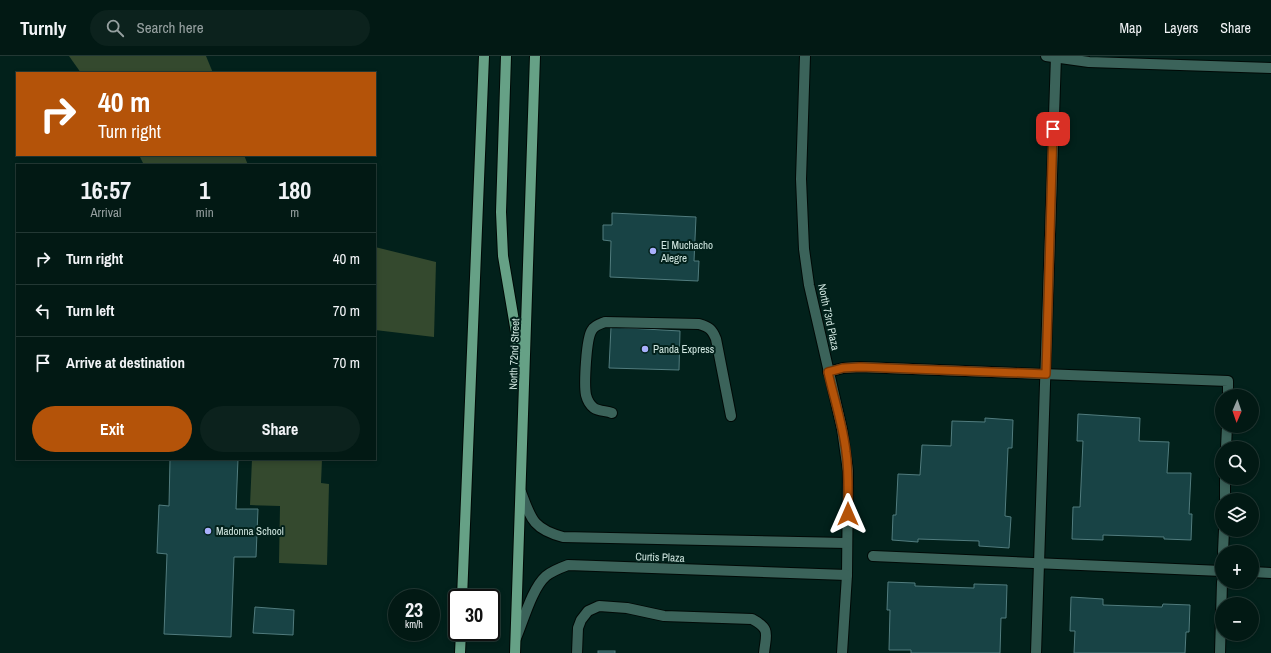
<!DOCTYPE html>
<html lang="en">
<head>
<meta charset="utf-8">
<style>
	body { margin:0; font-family:"Archivo Narrow",sans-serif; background:#0c221d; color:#f1f3f6; height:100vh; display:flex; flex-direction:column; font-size:15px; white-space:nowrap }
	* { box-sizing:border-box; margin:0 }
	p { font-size:13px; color:#96a0a0 }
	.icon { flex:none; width:22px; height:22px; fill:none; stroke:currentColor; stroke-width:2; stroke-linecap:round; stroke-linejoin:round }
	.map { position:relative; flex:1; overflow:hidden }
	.details { position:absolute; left:16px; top:108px; width:360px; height:296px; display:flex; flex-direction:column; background:#021914; border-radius:0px; box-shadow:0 2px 6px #0003,0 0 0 1px #233834 }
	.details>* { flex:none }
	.hud { position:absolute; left:16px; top:16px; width:360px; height:84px; border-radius:0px; box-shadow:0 2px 6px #0003,0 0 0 1px #233834; background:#b45309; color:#fff; overflow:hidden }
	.needle { width:26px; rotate:182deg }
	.tools { position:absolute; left:1215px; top:333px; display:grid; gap:8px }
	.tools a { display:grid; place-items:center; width:44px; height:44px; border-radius:50%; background:#021914; box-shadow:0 2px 6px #0003,0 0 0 1px #233834; font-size:20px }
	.speed { position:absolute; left:388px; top:533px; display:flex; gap:8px; font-size:20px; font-weight:700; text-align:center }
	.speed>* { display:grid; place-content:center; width:52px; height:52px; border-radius:50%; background:#021914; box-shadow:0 2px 6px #0003,0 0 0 1px #233834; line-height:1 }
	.speed small { font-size:10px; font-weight:400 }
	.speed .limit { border:2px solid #111; border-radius:6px; background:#fff; color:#111 }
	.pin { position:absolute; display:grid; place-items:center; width:34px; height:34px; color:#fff; margin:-17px; border-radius:8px; box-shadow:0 2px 6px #0006 }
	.me { position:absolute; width:44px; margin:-22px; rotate:0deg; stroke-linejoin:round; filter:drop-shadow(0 0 3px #0008) }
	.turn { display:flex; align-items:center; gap:14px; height:84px; padding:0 16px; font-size:18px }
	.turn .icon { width:52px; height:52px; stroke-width:2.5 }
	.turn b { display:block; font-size:28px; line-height:34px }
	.eta { display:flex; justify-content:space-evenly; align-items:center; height:68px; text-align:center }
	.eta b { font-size:24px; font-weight:800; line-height:28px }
	.primary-button { display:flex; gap:8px; margin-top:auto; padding:8px 16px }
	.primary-button a { flex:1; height:46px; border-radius:24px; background:#b45309; color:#fff; font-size:16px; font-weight:800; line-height:46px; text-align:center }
	.primary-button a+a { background:#0c221d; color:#f1f3f6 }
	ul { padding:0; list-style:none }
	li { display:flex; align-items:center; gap:12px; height:52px; padding:0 16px; border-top:1px solid #233834 }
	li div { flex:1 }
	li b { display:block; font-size:15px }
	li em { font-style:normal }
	header { display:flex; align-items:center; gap:24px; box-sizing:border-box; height:56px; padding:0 20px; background:#021914; border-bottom:1px solid #233834 }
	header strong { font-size:19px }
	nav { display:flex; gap:22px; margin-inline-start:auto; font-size:14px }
	.search { width:280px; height:36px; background:#0c221d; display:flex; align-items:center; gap:10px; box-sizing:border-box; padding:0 14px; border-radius:22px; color:#96a0a0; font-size:15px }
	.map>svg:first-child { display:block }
	.green { fill:#34492e }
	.building { fill:#184345; stroke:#517c7e }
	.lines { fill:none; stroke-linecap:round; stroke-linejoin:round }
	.lane-casing { stroke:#000906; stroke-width:12 }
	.street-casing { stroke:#000906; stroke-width:12 }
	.primary-casing { stroke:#000906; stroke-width:12 }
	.lane { stroke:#3b635a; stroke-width:10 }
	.street { stroke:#3b635a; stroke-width:10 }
	.primary { stroke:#66a186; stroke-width:10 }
	.route-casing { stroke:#753606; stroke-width:10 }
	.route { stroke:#b45309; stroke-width:7 }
	.poi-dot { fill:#a9b0fc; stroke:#02211b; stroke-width:1.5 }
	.labels { text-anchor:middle; stroke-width:4; stroke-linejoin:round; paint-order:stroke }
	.poi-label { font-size:11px; fill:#cfe5df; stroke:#02211b; text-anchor:start }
	.street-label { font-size:11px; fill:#cfe5df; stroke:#02211b }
</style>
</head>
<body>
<header>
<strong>Turnly</strong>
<div class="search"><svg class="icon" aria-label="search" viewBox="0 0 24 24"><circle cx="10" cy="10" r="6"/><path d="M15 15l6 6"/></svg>Search here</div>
<nav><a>Map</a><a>Layers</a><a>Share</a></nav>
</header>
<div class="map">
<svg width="1271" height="597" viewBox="0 0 1271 597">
	<rect width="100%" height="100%" fill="#02211b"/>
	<g class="green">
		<polygon points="69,0 206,0 213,17 81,17"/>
		<polygon points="139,99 244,99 248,109 144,109"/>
		<polygon points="375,191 436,206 434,281 375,274"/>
		<polygon points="252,403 322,403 321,427 329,428 327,509 279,507 280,450 250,449"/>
	</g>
	<g class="building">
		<polygon points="612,157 696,161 694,205 699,205 698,225 610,221 611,185 603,184 603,169 612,169"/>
		<polygon points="611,271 680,275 679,314 609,312"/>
		<polygon points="1078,358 1140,362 1139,385 1169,386 1167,417 1191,417 1189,458 1192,458 1191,484 1164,483 1164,481 1103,479 1103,484 1072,483 1073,451 1080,451 1083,385 1077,385"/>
		<polygon points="985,362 1013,364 1012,392 1008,392 1005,460 1011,461 1009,492 979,490 979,485 918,483 918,486 892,484 893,459 896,459 898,418 920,419 922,389 951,390 952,365 985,366"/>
		<polygon points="170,403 238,403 236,453 258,453 256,501 234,501 231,581 164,578 167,498 157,497 159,449 169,450"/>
		<polygon points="888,526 915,527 915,530 974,532 974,528 1007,529 1006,562 1001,562 1000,597 911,597 911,594 889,594 890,554 887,554"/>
		<polygon points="1071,541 1103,543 1103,549 1162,551 1163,548 1190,549 1189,576 1186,576 1185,597 1074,597 1075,575 1070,575"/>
		<polygon points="255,551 294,554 293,579 253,577"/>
		<rect x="598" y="595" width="17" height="2"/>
	</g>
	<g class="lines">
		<defs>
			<g id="lane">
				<path d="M612,357C607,355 598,355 594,352C590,349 587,343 586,339C584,329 586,282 592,274C595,269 600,268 605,266L699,268C709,271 712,273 716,283L731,360"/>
				<path d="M577,597L578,572L581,564L588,555L599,550L627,552L664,560L752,563C771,573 766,578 764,597"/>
			</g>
			<g id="street">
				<polyline points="805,0 801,123 804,193 809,229 842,373 848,415 847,519 842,597"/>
				<polyline points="1046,0 1089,6 1271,12"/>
				<polyline points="828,316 843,312 860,311 1228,325 1228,340"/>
				<polyline points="1226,392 1227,370"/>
				<path d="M521,436C531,463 533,473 563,481L847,487"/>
				<polyline points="1225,444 1225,422"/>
				<polyline points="1223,496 1224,474"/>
				<polyline points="873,500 1222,515"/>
				<polyline points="1252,516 1271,517"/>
				<path d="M516,582C523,566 532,532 546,520C552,515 560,512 568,509L847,519"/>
				<polyline points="1036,597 1056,0"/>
				<polyline points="1220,597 1222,526"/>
			</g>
			<g id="primary">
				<polyline points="506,0 501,156 503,200 521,306"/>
				<polyline points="462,542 484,0"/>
				<polyline points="460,597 461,576"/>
				<polyline points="515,597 535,0"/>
			</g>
		</defs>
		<use href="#lane" class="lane-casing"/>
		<use href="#street" class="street-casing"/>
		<use href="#primary" class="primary-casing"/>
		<use href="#lane" class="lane"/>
		<use href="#street" class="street"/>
		<use href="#primary" class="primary"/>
	</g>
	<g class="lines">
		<defs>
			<path id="route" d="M848,458C848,437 849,416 846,396C843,369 834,343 828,316L843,312L860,311L1046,318L1053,73"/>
		</defs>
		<use href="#route" class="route-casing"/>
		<use href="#route" class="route"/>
	</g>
	<g class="poi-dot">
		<circle cx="653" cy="195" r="4"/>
		<circle cx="645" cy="293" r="4"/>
		<circle cx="208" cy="475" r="4"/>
	</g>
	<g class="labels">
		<g class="poi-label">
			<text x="661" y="193">El Muchacho<tspan x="661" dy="13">Alegre</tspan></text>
			<text x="653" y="297">Panda Express</text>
			<text x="216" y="479">Madonna School</text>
		</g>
		<g class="street-label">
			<text transform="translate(829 261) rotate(78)" y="4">North 73rd Plaza</text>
			<text transform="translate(514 298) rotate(-88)" y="4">North 72nd Street</text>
			<text transform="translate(660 501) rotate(2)" y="4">Curtis Plaza</text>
		</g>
	</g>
</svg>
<div class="tools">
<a><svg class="needle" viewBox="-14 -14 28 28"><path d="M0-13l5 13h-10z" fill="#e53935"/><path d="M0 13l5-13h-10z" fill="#96a0a0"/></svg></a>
<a><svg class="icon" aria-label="search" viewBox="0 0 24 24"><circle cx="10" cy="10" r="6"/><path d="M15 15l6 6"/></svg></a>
<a><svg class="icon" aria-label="layers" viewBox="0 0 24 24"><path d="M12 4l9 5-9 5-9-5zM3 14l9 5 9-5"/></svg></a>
<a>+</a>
<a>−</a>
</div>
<div class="speed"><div>23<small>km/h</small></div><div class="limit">30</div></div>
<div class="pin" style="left:1053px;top:73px;background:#d93025"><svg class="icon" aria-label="arrive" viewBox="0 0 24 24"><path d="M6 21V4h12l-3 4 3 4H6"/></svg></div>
<svg class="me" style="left:848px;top:458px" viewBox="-20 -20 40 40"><path d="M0-17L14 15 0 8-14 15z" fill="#b45309" stroke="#fff" stroke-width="4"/></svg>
<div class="hud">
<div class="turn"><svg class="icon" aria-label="right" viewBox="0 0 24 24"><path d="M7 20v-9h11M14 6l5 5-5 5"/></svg><div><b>40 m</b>Turn right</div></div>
</div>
<section class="details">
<div class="eta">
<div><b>16:57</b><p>Arrival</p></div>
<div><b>1</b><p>min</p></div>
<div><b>180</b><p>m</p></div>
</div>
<ul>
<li><svg class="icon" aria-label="right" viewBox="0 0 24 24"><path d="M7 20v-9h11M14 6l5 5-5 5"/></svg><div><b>Turn right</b></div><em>40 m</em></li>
<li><svg class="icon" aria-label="left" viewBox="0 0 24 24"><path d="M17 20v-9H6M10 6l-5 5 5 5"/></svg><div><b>Turn left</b></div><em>70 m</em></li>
<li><svg class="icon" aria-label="arrive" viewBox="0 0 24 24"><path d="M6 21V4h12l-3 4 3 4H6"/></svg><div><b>Arrive at destination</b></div><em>70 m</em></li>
</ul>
<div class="primary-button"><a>Exit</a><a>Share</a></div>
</section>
</div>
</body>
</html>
